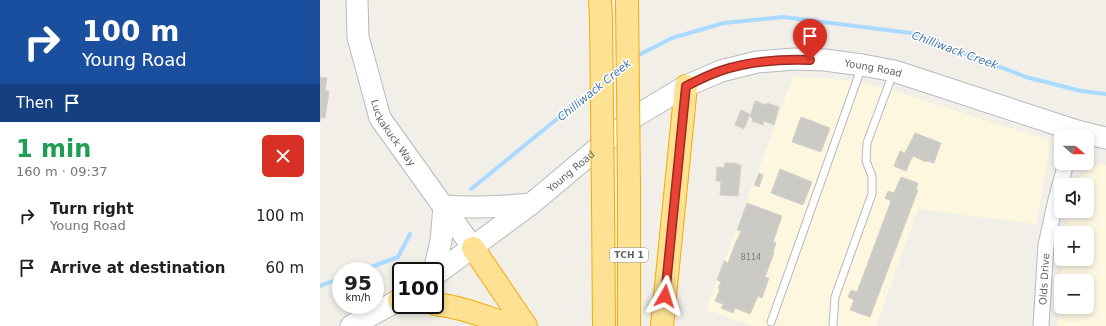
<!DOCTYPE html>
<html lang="en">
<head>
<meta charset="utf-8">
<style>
	body { margin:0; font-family:"DejaVu Sans",sans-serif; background:#f2f2f2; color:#222; height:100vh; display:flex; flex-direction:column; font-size:15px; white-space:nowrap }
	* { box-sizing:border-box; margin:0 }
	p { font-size:13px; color:#767676 }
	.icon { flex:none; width:22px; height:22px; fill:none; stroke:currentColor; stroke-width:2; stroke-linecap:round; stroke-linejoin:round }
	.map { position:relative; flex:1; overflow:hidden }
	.details { display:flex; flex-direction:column; background:#fff; width:320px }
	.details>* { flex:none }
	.hud { background:#1a4fa0; color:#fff; overflow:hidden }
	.needle { width:26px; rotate:110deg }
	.controls { position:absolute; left:734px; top:130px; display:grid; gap:8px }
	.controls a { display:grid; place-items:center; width:40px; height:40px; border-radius:6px; background:#fff; box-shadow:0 2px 6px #0003; font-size:20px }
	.speed { position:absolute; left:12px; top:262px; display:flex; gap:8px; font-size:20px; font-weight:700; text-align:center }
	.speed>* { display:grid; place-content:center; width:52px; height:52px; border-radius:50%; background:#fff; box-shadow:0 2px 6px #0003; line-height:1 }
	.speed small { font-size:10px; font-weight:400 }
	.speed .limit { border:2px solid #111; border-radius:6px; background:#fff; color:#111 }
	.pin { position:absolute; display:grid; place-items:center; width:34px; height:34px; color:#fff; margin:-41px -17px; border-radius:50% 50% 50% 0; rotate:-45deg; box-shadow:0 0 4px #0007 }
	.pin .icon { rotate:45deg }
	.me { position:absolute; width:44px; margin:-22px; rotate:6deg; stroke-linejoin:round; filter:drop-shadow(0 0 3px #0008) }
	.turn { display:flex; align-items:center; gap:14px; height:84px; padding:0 16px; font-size:18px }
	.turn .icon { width:52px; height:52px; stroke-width:2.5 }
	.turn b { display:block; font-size:28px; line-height:34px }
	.then { display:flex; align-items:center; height:38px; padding:0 16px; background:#0003; gap:8px; font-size:15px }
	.round { display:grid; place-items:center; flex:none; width:42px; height:42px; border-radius:6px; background:#f2f2f2 }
	.summary { display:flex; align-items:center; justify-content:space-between; height:68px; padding:0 16px }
	h1 { font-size:24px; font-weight:700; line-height:30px; color:#1e9e55 }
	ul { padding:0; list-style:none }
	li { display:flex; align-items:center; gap:12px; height:52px; padding:0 16px }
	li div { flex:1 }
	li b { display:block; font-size:15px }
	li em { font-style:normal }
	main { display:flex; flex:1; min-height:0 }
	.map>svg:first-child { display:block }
	.commercial { fill:#fef7e0 }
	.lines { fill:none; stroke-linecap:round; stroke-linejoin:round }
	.stream { stroke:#aadaff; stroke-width:4 }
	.building { fill:#cccac5; stroke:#d6d1c6 }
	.lane-casing { stroke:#b5b8bc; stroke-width:9 }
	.street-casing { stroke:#b5b8bc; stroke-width:17 }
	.secondary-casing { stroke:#b6babf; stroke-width:23 }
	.highway-casing { stroke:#f9ab00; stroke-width:24 }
	.lane { stroke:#fff; stroke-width:7 }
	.street { stroke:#fff; stroke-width:15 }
	.secondary { stroke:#fff; stroke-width:21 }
	.highway { stroke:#fde293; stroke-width:22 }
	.highway-bridge-casing { stroke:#f9ab00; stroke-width:24; stroke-linecap:butt }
	.highway-bridge { stroke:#fde293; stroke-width:22 }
	.route-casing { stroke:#982c22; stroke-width:10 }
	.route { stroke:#ea4335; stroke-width:7 }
	.labels { text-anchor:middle; stroke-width:3; stroke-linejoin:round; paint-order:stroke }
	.number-label { font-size:8px; fill:#7a7d7f }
	.shield { fill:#fff; stroke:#8f9295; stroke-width:1 }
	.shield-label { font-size:9px; font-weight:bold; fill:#5f6368 }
	.street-label { font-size:10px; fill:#5f6368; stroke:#fff }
	.water-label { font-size:11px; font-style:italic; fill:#4174aa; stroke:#fff }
</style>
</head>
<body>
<main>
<section class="details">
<div class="hud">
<div class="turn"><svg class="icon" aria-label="right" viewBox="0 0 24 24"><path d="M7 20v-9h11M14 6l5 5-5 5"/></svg><div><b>100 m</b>Young Road</div></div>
<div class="then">Then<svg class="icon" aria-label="arrive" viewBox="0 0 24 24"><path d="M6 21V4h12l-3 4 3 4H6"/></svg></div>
</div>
<div class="summary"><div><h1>1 min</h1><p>160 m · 09:37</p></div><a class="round" style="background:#d93025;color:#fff"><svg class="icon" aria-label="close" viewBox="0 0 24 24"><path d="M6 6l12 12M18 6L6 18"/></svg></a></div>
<ul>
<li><svg class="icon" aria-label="right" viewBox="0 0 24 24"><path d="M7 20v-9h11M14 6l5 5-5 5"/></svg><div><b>Turn right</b><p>Young Road</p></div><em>100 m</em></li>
<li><svg class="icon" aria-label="arrive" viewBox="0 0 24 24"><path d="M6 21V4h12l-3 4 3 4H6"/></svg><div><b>Arrive at destination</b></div><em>60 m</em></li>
</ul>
</section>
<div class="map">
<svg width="786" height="326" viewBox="0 0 786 326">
	<rect width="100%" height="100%" fill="#f1efe8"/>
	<g class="commercial">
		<polygon points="473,77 503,78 538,82 571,90 731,141 716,224 598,209 556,326 433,326 386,310"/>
		<polygon points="780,164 786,165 786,326 738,326 741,285 741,307 767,307 767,281 741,281 743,259 767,259 767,233 745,233 749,211 767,211 767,185 757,185 763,174"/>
	</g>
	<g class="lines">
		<g class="stream">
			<polyline points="315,57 352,38 404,23 463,17 591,33 706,77 761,91 786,94"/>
			<polyline points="289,76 301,67"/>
			<polyline points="151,189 275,88"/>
			<polyline points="40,271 78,257 90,234"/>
			<polyline points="0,286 21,278"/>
		</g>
	</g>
	<g class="building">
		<polygon points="0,77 7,78 5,91 9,91 5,118 1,117 0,121"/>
		<polygon points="435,101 446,105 447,103 459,107 454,125 444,121 443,125 432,121 433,118 430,117"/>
		<polygon points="421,110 430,114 424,129 415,125"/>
		<polygon points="481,117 510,128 501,152 472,142"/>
		<polygon points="595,133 621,143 614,163 607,161 606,162 593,156 592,159 591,159 586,171 574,166 580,151 585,153"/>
		<polygon points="405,163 414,163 421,165 418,196 400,195 401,181 396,181 397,167 404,168"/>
		<polygon points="460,169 492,182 483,205 451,193"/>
		<polygon points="439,173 443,175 439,187 434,185"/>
		<polygon points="581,177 598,183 596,190 598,190 550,317 530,310 534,300 528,297 531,290 537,292 571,201 565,198 568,191 574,193"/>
		<polygon points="427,203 462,216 453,242 456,243 453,252 454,253 445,277 449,278 442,298 438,296 430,314 415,308 413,313 401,308 403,304 395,301 400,289 398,288 401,282 397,280 404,261 408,263 417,239 418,239 421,231 417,230"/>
	</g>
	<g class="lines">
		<defs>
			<g id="lane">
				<polyline points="451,322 542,66"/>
				<polyline points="513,326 515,297 552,194 552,176 546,161 547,143 573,73"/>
			</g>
			<g id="street">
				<path id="s1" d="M721,326L726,245L736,200L746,163"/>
			</g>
			<g id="secondary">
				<path id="s2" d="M37,0L38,37L60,118L153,248"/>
				<path d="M124,206C155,208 181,207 211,204"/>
				<polyline points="114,271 121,241 124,206"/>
				<path id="s3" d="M115,275L211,204L316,116L366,86L401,71L437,62L474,59L505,60L542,65L574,71L757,131L786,138"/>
				<polyline points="31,326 81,299"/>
			</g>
			<g id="highway">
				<polyline points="280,0 281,16"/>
				<polyline points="309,185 309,326"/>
				<polyline points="283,202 284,326"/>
				<polyline points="153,248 206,326"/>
				<polyline points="79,300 81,301"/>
				<path d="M115,304C143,307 167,318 194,326"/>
				<polyline points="342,326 366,86"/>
			</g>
		</defs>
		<use href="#lane" class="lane-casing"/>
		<use href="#street" class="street-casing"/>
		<use href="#secondary" class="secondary-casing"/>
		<use href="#highway" class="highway-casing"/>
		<use href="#lane" class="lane"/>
		<use href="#street" class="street"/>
		<use href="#secondary" class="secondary"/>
		<use href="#highway" class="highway"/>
		<defs>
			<g id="highway-bridge">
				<polyline points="307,0 309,185"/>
				<polyline points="281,16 283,202"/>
			</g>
		</defs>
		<use href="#highway-bridge" class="highway-bridge-casing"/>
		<use href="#highway-bridge" class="highway-bridge"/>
	</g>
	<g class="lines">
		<defs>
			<path id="route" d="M345,296L366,86C377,81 388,75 400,71C429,61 460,59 490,60"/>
		</defs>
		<use href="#route" class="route-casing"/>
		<use href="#route" class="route"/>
	</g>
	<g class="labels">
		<g class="number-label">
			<text x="431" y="260">8114</text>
		</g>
		<rect class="shield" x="290" y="248" width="38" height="14" rx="3"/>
		<g class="shield-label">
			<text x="309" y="258">TCH 1</text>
		</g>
		<g class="street-label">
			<text dy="4" stroke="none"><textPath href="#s3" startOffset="507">Young Road</textPath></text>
			<text dy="4" stroke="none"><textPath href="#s2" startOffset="140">Luckakuck Way</textPath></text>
			<text dy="4" stroke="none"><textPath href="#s3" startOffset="171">Young Road</textPath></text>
			<text dy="4" stroke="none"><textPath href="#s1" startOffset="47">Olds Drive</textPath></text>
		</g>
		<g class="water-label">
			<text transform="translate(635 50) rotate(20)" y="4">Chilliwack Creek</text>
			<text transform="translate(274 90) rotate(-39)" y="4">Chilliwack Creek</text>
		</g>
	</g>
</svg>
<div class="controls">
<a><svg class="needle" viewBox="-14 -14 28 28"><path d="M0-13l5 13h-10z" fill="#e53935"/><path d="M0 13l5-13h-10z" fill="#767676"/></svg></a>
<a><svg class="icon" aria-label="sound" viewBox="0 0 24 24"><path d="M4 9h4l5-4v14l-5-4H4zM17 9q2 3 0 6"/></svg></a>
<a>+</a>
<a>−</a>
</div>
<div class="speed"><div>95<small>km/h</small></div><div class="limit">100</div></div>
<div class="pin" style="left:490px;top:60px;background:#d93025"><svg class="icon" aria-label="arrive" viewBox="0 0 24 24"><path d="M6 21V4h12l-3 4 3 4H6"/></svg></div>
<svg class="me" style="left:345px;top:296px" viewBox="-20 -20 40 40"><path d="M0-17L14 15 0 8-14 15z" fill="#ea4335" stroke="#fff" stroke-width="4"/></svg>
</div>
</main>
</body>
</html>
